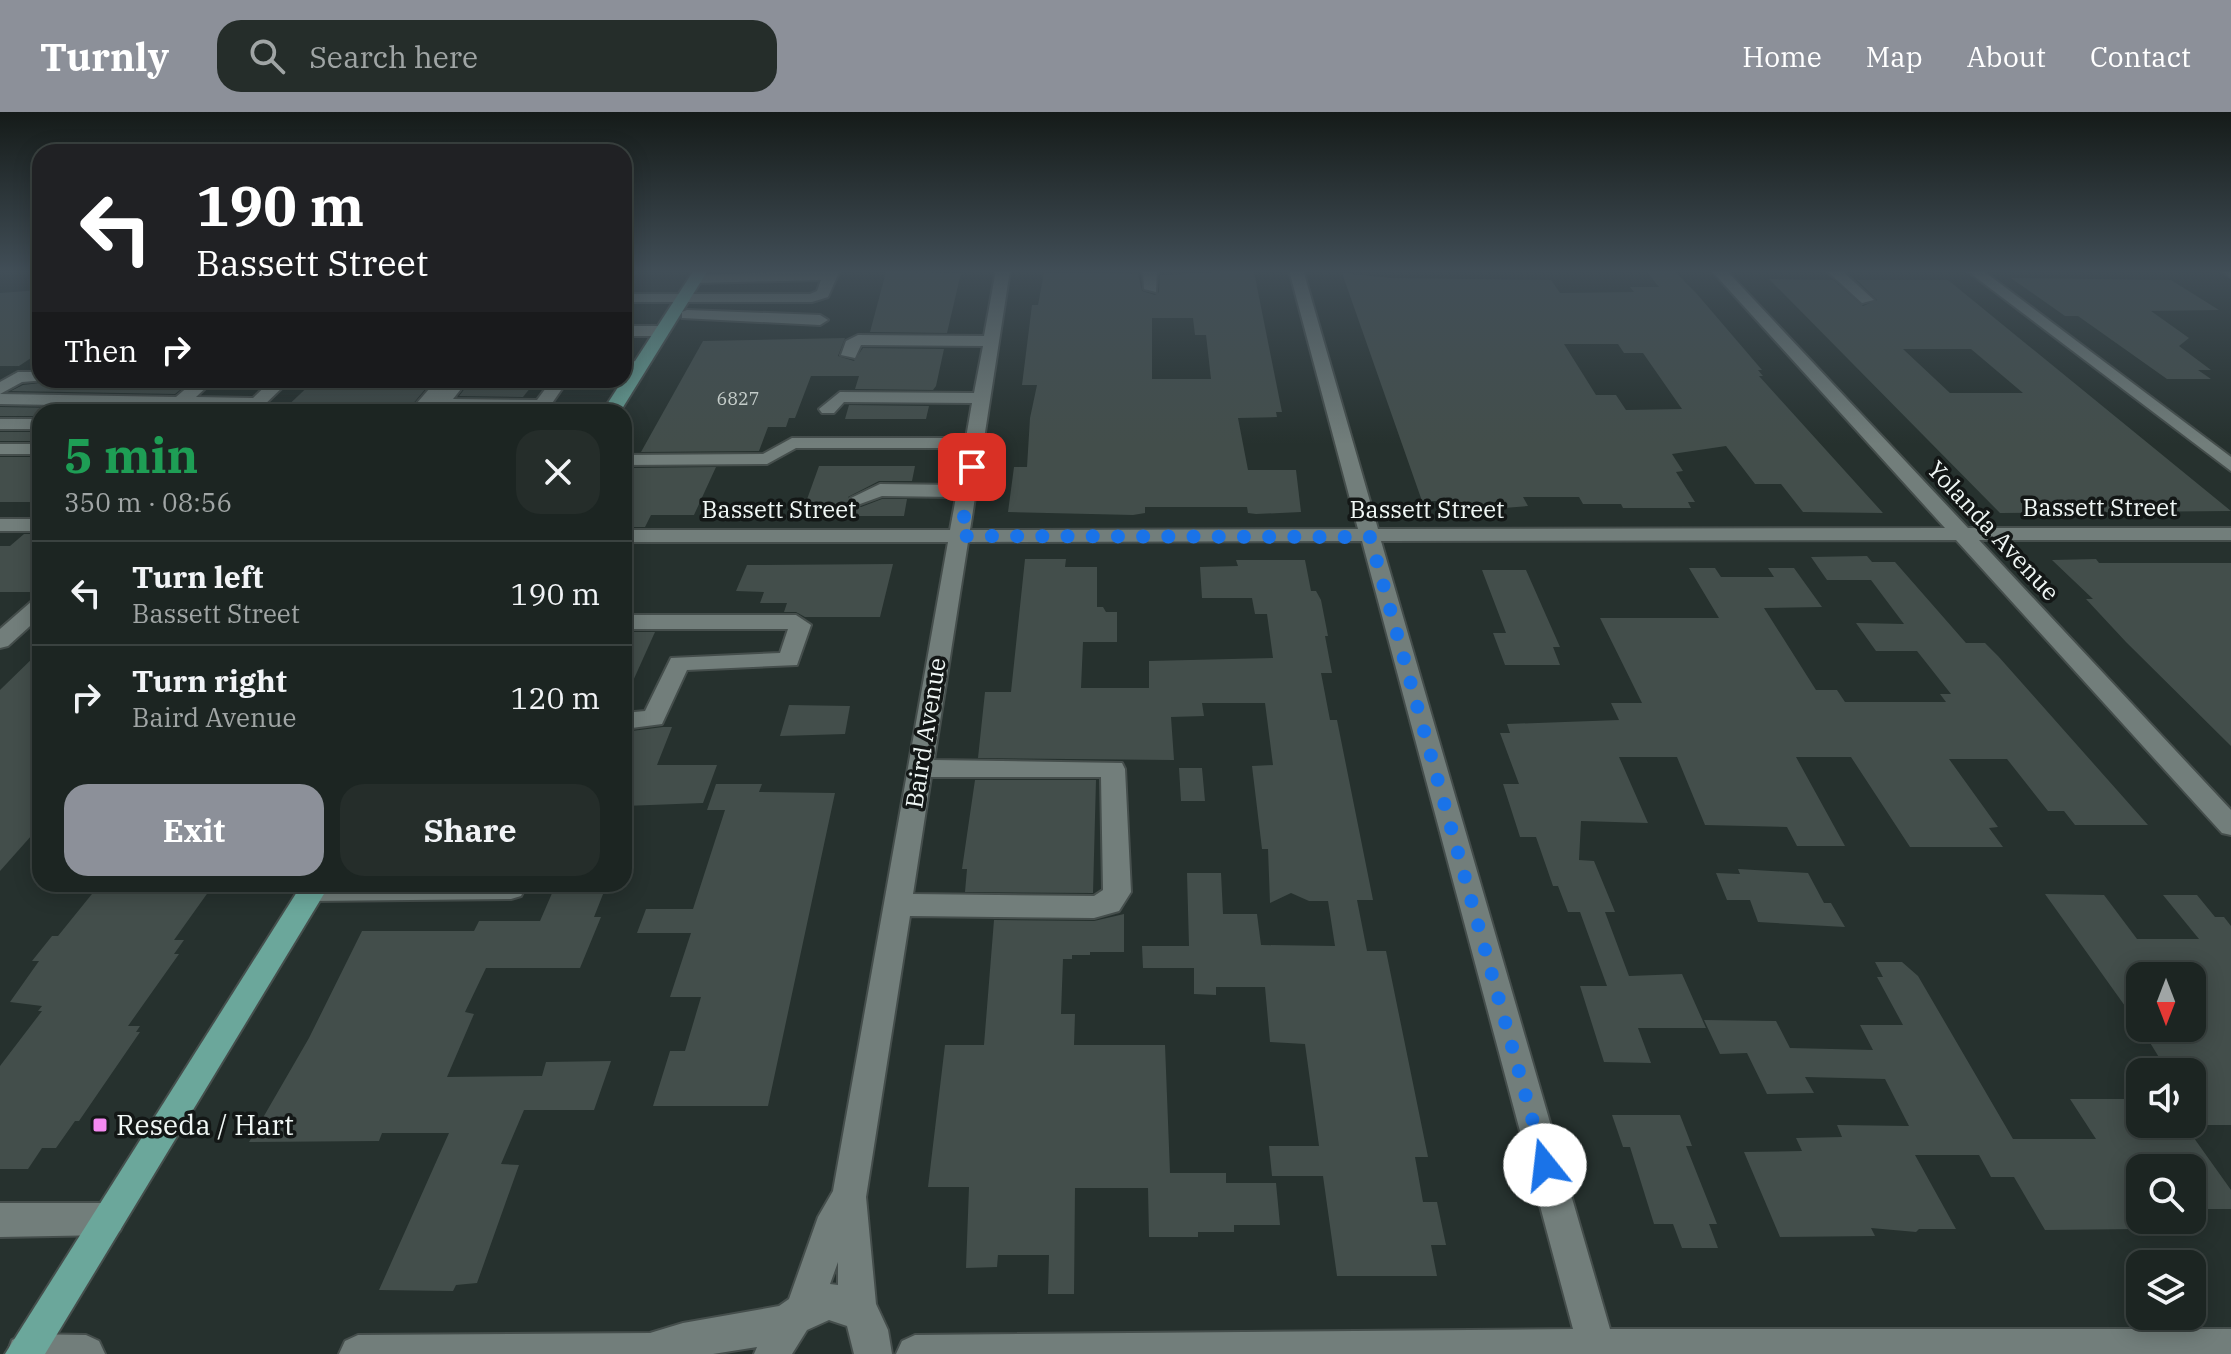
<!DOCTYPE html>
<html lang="en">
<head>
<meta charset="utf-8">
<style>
	body { margin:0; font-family:"IBM Plex Serif",serif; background:#252d2a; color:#f1f3f6; height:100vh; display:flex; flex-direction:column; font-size:30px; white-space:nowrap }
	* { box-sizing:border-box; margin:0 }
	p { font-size:26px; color:#a0a5a5 }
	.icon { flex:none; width:44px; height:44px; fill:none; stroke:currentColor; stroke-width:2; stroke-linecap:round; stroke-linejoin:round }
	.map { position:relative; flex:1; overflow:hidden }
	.panel { position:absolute; left:32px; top:292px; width:600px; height:488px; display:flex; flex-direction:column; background:#1c2522; border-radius:24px; box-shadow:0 4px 20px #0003,0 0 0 2px #3a4240 }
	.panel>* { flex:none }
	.hud { position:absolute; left:32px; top:32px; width:600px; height:244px; border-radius:24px; box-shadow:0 4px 20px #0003,0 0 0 2px #3a4240; background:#202124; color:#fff; overflow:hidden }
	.needle { width:52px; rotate:180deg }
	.controls { position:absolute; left:2126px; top:850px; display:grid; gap:16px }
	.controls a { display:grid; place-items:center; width:80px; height:80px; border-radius:16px; background:#1c2522; box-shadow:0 4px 20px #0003,0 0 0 2px #3a4240; font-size:40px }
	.pin { position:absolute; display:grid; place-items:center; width:68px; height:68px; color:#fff; margin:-34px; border-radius:16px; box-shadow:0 4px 12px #0006 }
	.me { position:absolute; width:88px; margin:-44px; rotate:344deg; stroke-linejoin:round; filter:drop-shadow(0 0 6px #0008) }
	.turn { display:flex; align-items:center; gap:28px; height:168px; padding:0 32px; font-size:36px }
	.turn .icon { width:104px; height:104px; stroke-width:2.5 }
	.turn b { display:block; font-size:56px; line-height:68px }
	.then { display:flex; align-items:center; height:76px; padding:0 32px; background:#0003; gap:16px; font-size:30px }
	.round { display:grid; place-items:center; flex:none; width:84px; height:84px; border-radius:24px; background:#252d2a }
	.summary { display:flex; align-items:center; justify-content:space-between; height:136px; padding:0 32px }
	h1 { font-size:48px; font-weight:700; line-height:60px; color:#1e9e55 }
	.cta { display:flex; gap:16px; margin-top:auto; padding:16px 32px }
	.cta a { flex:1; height:92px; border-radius:24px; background:#8c9099; color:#fff; font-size:32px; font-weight:700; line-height:92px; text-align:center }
	.cta a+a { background:#252d2a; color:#f1f3f6 }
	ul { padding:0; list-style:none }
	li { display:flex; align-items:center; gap:24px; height:104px; padding:0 32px; border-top:2px solid #3a4240 }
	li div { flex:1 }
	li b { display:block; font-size:30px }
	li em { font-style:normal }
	header { display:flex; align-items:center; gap:48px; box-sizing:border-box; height:112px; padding:0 40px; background:#8c9099; color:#fff }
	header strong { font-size:38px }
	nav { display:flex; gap:44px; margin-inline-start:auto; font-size:28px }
	.search { width:560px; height:72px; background:#252d2a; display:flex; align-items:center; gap:20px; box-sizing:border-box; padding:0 28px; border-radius:24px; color:#a0a5a5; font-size:30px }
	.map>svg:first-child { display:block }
	.building { fill:#434e4b; fill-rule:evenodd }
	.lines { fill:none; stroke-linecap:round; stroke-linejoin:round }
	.minor-casing { stroke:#454e4c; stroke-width:4 }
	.major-casing { stroke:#454e4c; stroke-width:4 }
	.minor { fill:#727e7b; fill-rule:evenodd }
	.major { fill:#6ba79b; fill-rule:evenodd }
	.route { stroke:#1a73e8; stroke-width:14; stroke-dasharray:0 25.2 }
	.poi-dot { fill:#f489f0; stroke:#131716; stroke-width:3 }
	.labels { text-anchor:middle; stroke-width:7; stroke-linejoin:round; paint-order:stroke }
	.far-number-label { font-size:18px; fill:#c5cdca }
	.street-label { font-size:24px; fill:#f0f7f5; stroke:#131716 }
	.near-poi-label { font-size:28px; fill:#f0f7f5; stroke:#131716; text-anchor:start }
</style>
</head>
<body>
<header>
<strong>Turnly</strong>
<div class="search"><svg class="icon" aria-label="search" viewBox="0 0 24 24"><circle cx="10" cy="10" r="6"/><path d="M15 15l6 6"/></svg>Search here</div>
<nav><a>Home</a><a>Map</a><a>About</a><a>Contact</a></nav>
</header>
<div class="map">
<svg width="2231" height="1242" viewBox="0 0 2231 1242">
	<rect width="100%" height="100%" fill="#26312e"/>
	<g class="building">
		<polygon points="886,160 961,161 947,221 870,220"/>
		<path d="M1227,160H1254L1282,300H1276L1277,305L1238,306L1248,358H1296L1301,400L1256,402L1248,401L1247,395H1145V401L1133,403L1008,400L1014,355H1027L1030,306L1037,273H1022L1032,193H1038L1044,161L1138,162L1142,179L1155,183L1159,180L1160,163ZM1152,206H1193L1195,223H1206L1211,267H1152Z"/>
		<path d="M1647,160H1675L1697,182L1762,258H1758L1763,264H1759L1883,401L1803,400L1781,372H1755L1726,334L1672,342L1683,359L1676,360L1695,390H1688L1691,396H1623L1621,392H1583L1579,385H1523L1528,394L1441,401L1436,389H1422L1342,161L1392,166L1551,168L1560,181L1634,180L1630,175H1659ZM1564,232H1618L1624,241H1643L1682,297L1626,298L1616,283H1596Z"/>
		<polygon points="2011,166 2171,168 2219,198 2151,199 2189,226 2179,234 2211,258 2198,258 2211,267 2167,267 2078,204 2065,204"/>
		<path d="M1769,167L1833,168L1863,194L1877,188L1857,168H1948L2231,399L2000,401ZM1903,237H1971L2023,281H1950Z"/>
		<polygon points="40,178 40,240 19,254 0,254 0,181"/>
		<polygon points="845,226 838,244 854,249 863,236 944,237 936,274 933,278 855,277 859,264 811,264 795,306 789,306 786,315 768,315 759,339 641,340 703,229"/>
		<polygon points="315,268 433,268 406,300 281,300"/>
		<polygon points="48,270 190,270 175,282 11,279 23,273"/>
		<polygon points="470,270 535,270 523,285 459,284"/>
		<polygon points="849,293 929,294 926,307 845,307"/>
		<polygon points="0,295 168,298 173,300 40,300 40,304 0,304"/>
		<rect x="0" y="320" width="40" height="9"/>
		<rect x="0" y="345" width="40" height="45"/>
		<polygon points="819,354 915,354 912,369 879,369 848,385 861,395 882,387 907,387 904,404 801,404"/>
		<polygon points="716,355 694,403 651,403 645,415 624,415 624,370 632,356"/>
		<polygon points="24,422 40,422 40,480 0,480 0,434 10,434"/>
		<polygon points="1867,444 1872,450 1895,450 1966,531 1985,531 1998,544 2148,713 2075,713 2064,699 2048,699 2007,647 1949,647 1998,715 1989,716 2003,735 1910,735 1851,645 1796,645 1845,734 1797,734 1787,715 1705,713 1677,645 1619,645 1648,711 1581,709 1579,748 1594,749 1615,800 1605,800 1629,864 1682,862 1706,916 1638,916 1651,951 1604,950 1580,874 1607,874 1580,800 1568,800 1558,774 1553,774 1536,725 1520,725 1503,672 1519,672 1500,621 1510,621 1507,612 1619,608 1611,591 1642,591 1600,506 1719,506 1689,456 1715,456 1721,465 1774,465 1768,456 1794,456 1822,495 1764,496 1816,578 1837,578 1845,590 1946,590 1940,582 1951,582 1917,539 1876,539 1856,511 1904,512 1871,468 1827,468 1811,445"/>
		<polygon points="1025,447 1066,447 1065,455 1097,455 1097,495 1103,495 1106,500 1117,500 1117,530 1083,530 1081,576 1149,576 1149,549 1273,546 1267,502 1255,502 1252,486 1202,486 1200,455 1238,454 1236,448 1305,448 1311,479 1316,479 1321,488 1328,524 1325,524 1332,561 1321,561 1330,608 1337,608 1373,788 1357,788 1367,839 1386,839 1428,1045 1415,1045 1423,1090 1437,1090 1446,1133 1431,1133 1437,1164 1337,1164 1323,1064 1272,1064 1269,1034 1319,1034 1305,932 1270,930 1265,875 1216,875 1216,883 1194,882 1194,856 1143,856 1142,834 1189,834 1187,761 1221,761 1223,802 1257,802 1261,833 1335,834 1328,789 1309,789 1291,781 1270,791 1268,737 1262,737 1252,654 1273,653 1265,591 1202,591 1204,604 1171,605 1174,648 978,646 985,580 1011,580"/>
		<polygon points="2096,447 2099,451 2231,451 2231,634 2126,530 2086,487 2093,487 2052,448"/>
		<polygon points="893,452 880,505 805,505 796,500 784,500 787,491 760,491 764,480 736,479 747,453"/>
		<polygon points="1482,458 1526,458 1560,535 1553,535 1560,553 1505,553 1493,521 1506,521"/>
		<polygon points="624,520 655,520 624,589"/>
		<polygon points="40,539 40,714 0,759 0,578"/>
		<polygon points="789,593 850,594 845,622 780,624"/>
		<polygon points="663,615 672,615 657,653 717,653 703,691 624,694 624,620"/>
		<polygon points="1179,656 1202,656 1205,689 1181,689"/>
		<polygon points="975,668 1096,668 1093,781 965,780 967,757 962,757"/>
		<polygon points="716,672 762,672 759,680 835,681 768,994 653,994 670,939 685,939 701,885 670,885 691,821 637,821 646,797 693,797 725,698 707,698"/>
		<polygon points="1738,757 1808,761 1824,791 1831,791 1845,815 1758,810 1750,788 1727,788 1716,761 1740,762"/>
		<polygon points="100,772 214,772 174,828 184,828 174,842 179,842 128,914 140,914 136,920 140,920 79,1009 75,1009 56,1036 42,1036 28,1057 0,1057 0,954 42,899 38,899 42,894 10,890 39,849 32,849 52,824 58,824"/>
		<polygon points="556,772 607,772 594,805 601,805 580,856 486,856 465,900 474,902 447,965 542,964 546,950 611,949 594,998 524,998 501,1052 519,1053 477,1171 456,1173 453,1179 379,1178 449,1021 382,1021 379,1029 249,1030 309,926 362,819 474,819 479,809 540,809"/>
		<polygon points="2045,782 2104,783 2137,827 2199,827 2163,783 2197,783 2215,805 2224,805 2231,814 2231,1013 2192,1013 2192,960 2168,960 2141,916 2192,916 2192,864 2140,864 2140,915"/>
		<polygon points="1124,802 1124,840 1090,840 1090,843 1072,843 1072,847 1063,847 1061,902 1075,902 1074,933 1165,933 1170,1061 1226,1061 1226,1071 1276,1071 1280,1113 1234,1113 1234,1120 1198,1120 1198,1125 1149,1125 1148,1076 1075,1076 1074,1182 1048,1182 1049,1143 998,1143 997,1155 966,1156 969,1075 928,1075 945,933 984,933 994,808 1094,809"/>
		<polygon points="1875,850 1902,850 1918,864 2013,1027 2096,1027 2070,987 2140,987 2140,1012 2184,1012 2231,1078 2231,1097 2192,1097 2192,1056 2140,1056 2140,1117 2045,1118 2014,1065 1991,1065 1979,1043 1915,1043 1956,1117 1919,1117 1916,1120 1871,1116 1875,1124 1780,1125 1744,1040 1802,1039 1796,1026 1842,1025 1837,1013 1909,1014 1885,967 1805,965 1814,981 1767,982 1747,941 1720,942 1704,908 1776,909 1790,936 1873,938 1860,913 1903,913 1877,865 1883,865"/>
		<polygon points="1612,1003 1680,1003 1692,1034 1686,1034 1717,1112 1709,1112 1718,1136 1682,1136 1673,1112 1654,1112 1630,1035 1623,1035"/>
	</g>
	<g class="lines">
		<defs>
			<g id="minor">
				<polygon points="624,158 638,158 624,171"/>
				<polygon points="840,158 828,185 812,190 624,190 624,182 810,182 817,179 821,168 695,171 688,167 695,163"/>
				<path d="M996,158H1010L970,418L1358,417L1289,158H1303L1378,417L1945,416L1711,158H1726L1968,416H2231V428H1979L2231,698V723L2222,721L1956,428L1381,429L1610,1217H2231V1242H896L902,1229L915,1223L1573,1217L1362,429L968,430L934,648L1122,651L1125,657L1131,780L1119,799L1094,806L910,804L866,1085L876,1192L888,1218L892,1242H854L847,1214L829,1208L807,1218L792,1242H754L757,1235L713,1242H339L345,1229L358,1223L650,1221L683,1211L779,1194L789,1187L818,1105L833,1079L948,430H624V418H950L956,385L882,384L860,392L851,386L880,372L958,373L964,336H796L767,352L624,353V343L763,342L792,326H966L972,291L844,290L834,301H822L819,297L840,280L974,281L983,234L861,233L855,246L841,243L846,229L858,223L984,224ZM931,665H1101L1103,778L1094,784L913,782ZM838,1150V1173L830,1172Z"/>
				<polygon points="1143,158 1157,158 1156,180 1144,177"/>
				<polygon points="1826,158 1841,158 1874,188 1862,191"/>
				<polygon points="1966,158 1982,158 2231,345 2231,359"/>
				<polygon points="2219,158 2231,158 2231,165"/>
				<polygon points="687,198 820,203 828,208 820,213 682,206 682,200"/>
				<polygon points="624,214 662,214 670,219 662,224 624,224"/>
				<polygon points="624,249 640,249 648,254 640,259 624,259"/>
				<polygon points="18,260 40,260 40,268 46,268 22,270 0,282 176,285 196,268 214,268 196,285 253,286 272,268 290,268 257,300 238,300 242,296 184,295 176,298 169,295 0,292 0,270"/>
				<polygon points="437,268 468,268 453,287 537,288 552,268 568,268 546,300 445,297 436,290 427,300 409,300"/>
				<rect x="0" y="307" width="40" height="10"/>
				<rect x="0" y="332" width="40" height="10"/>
				<rect x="0" y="407" width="40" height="12"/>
				<polygon points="40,488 40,505 8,534 0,536 0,517 32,489"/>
				<polygon points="624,503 796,503 811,513 797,553 687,558 662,612 624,617 624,601 645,599 671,546 780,541 788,517 624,517"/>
				<polygon points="302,772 527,772 521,784 511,787 312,789 302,786 298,779"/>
				<polygon points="0,1091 108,1091 120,1095 125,1107 120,1119 108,1123 0,1125"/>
				<polygon points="25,1222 86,1223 99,1229 105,1242 7,1242 12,1228"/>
			</g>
			<g id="major">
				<polygon points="694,158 708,158 620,300 602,300"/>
				<polygon points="302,772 330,772 45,1242 5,1242"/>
			</g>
		</defs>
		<use href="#minor" class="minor-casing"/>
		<use href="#major" class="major-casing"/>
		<use href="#minor" class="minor"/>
		<use href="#major" class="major"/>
	</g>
	<linearGradient id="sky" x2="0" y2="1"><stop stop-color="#151b19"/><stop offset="0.48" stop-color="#414e57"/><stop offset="1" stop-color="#414e57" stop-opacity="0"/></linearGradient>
	<rect width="2231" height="332" fill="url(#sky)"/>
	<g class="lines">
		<polyline class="route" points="972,355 961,424 1370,425 1545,1053"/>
	</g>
	<rect class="poi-dot" x="92" y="1005" width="16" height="16" rx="4"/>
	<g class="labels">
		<g class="far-number-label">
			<text x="738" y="293">6827</text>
		</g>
		<g class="street-label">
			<text x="2100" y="404">Bassett Street</text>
			<text x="779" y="406">Bassett Street</text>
			<text x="1427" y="406">Bassett Street</text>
			<text transform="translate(1993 419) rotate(47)" y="8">Yolanda Avenue</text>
			<text transform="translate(926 621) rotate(-81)" y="8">Baird Avenue</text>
		</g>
		<g class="near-poi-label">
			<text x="116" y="1023">Reseda / Hart</text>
		</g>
	</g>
</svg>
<div class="controls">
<a><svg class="needle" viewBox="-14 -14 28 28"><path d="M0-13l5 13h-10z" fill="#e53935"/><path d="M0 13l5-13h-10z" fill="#a0a5a5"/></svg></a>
<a><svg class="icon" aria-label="sound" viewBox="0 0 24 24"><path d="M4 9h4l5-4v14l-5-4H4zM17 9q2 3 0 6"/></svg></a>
<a><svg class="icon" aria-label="search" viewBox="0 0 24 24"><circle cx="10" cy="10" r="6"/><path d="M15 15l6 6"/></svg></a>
<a><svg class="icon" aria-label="layers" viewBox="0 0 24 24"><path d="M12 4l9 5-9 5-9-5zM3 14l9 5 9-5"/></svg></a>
</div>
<div class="pin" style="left:972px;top:355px;background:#d93025"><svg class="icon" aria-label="arrive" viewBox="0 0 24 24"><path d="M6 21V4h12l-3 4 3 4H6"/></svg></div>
<svg class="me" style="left:1545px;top:1053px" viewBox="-20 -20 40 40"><circle r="19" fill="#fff"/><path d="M0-13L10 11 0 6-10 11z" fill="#1a73e8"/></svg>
<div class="hud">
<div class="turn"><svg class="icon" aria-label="left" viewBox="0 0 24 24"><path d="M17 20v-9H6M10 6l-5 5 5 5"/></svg><div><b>190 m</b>Bassett Street</div></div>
<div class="then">Then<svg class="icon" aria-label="right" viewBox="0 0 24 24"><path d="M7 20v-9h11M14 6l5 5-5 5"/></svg></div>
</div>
<section class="panel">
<div class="summary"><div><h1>5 min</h1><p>350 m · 08:56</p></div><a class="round"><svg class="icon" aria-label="close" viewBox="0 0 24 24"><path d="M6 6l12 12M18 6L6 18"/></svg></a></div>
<ul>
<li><svg class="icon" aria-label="left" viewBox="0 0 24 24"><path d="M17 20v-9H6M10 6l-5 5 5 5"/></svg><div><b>Turn left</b><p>Bassett Street</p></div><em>190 m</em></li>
<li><svg class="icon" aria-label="right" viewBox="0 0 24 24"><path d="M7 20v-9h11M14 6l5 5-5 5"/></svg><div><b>Turn right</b><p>Baird Avenue</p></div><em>120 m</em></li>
</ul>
<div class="cta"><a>Exit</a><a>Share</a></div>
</section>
</div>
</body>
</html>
